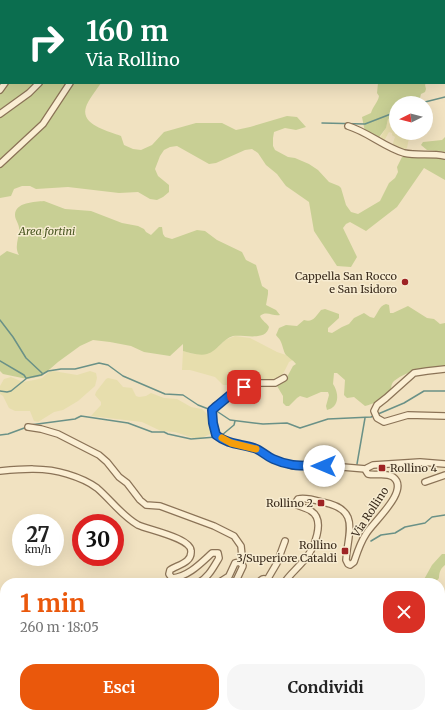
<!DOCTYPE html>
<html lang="it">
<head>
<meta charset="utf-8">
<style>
	body { margin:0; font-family:Merriweather,serif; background:#f6f6f6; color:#222; height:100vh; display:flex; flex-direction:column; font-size:15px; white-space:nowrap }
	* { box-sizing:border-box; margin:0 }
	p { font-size:13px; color:#767676 }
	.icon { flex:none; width:22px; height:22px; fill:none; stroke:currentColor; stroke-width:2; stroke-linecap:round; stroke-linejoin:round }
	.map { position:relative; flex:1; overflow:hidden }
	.panel { position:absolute; left:0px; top:578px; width:445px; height:140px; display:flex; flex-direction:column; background:#fff; border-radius:16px 16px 0 0; box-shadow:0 4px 16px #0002 }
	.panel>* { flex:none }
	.top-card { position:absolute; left:0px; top:0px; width:445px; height:84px; box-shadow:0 4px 16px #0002; background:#0b6e4f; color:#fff; overflow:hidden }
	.needle { width:26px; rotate:264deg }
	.controls { position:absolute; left:389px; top:96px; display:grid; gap:8px }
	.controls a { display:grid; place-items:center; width:44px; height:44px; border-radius:50%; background:#fff; box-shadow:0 4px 16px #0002; font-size:20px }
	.speed { position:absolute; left:12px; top:514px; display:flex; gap:8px; font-size:20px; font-weight:700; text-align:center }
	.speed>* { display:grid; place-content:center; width:52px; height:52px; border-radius:50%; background:#fff; box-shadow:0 4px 16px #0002; line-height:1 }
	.speed small { font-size:10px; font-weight:400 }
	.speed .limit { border:6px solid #d22; background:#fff; color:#111 }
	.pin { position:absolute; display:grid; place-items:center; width:34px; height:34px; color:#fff; margin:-17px; border-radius:8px; box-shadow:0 2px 6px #0006 }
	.me { position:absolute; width:44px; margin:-22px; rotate:270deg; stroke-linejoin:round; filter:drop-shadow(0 0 3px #0008) }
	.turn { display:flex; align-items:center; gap:14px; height:84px; padding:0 20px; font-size:18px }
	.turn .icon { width:52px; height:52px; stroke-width:2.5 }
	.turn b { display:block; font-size:28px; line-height:34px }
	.round { display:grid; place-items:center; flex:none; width:42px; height:42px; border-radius:16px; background:#f6f6f6 }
	.overview { display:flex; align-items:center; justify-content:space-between; height:68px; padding:0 20px }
	h1 { font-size:24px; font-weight:700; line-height:30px; color:#ea580c }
	.button { display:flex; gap:8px; margin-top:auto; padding:8px 20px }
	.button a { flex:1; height:46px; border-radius:16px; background:#ea580c; color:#fff; font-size:16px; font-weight:700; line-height:46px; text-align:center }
	.button a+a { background:#f6f6f6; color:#222 }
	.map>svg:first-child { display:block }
	.farmland { fill:#e7dead }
	.green { fill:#c8cf94 }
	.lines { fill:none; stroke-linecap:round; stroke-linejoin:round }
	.stream { stroke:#6a9187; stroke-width:1.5 }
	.street-casing { stroke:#8b7357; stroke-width:8 }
	.street { stroke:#fbefd4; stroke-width:5.5 }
	.route-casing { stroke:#114b97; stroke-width:10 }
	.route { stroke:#1a73e8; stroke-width:7 }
	.slow { stroke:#f59e0b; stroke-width:7 }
	.poi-dot { fill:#9e2324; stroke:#f7ecd1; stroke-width:1.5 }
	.labels { text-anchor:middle; stroke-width:3; stroke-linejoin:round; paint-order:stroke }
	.park-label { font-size:11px; font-style:italic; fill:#4a5722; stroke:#f7ecd1 }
	.poi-label { font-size:11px; fill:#3a2b1c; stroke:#f7ecd1; text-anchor:end }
	.street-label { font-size:11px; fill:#3a2b1c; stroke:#f7ecd1 }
</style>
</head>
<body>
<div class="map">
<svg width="445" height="718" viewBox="0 0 445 718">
	<rect width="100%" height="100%" fill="#f1e2c1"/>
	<g class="farmland">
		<polygon points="396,116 396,133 410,133 407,148 404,150 392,146 395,137 392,135 392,133 389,132 384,141 380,138 386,128 388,119"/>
		<polygon points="235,336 250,338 277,352 286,355 293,360 289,362 284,372 280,377 274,379 254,381 251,379 244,382 237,381 227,385 223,385 215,377 190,370 182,370 183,351 193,354 217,348 225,340"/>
		<polygon points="53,371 77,375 90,371 96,373 97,378 95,386 78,401 63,410 54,412 38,422 34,421 30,411 15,411 9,408 3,396 0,394 0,386 4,379 11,377 23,382 34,380 42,378 49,372"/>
		<polygon points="108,378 117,380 123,387 132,388 136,396 139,397 146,396 151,393 164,398 177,399 191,407 202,409 209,416 212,433 204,437 196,439 175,432 161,431 142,422 91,416 101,405 101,402 95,395 96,392 106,379"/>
	</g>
	<g class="green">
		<path d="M0,0H151L1,1V83H101C97,89 88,100 86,107C80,125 108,131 121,136L124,145L133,149L141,150L152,145L164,132L196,123H222L236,130L250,127L287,116L297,117L306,127L296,130L285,128L274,132L273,138V146L275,150L288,157L295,158L309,164L318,170L329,182L339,186L341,188L346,205L351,212L358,214L380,201L389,183L395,178L398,172L397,167L402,157L430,156L445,159V180L424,168L397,207L366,231L350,222L346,224L343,228L357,257L351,267L337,266L314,231L309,202L286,186L277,174L266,165L258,153L252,149L245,150L216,163L209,164L177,146L170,147L164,150L160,156L155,169L158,176L169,185V192L163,197L157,200L150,199L138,192L119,193L68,187L36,189L30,186H22L14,189L11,196L0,198Z"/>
		<path d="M378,83H426L425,85L426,89L425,92L421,94L419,102L396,103V116L388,119L386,128L377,140L365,132L362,117L371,113C373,106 378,102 379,96L377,93Z"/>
		<polygon points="445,137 445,152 427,150 421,145 423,142 442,140"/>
		<path d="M44,201L65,209L91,211L122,223L138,226L144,229L146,232L151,235L159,227H162L163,234L165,237L172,239L197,230L205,231L217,240L242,252L246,260L256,265L262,286L268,290V294L266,305L276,310L280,315C273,317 267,310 260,316C262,321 267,323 269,327C266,342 243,334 233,336C222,339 218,351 207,354C200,356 190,353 183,351V344L170,356L144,352L131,346L110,342L93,340L80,346L58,362L42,376L27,379L3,374L0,371V256L7,251L19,255C14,247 19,239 19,230C20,225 15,220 15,215C15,202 35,202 44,201Z"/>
		<path d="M386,304L389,305L390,313H393L408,306L427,318L434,319L440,324L445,323V367C427,368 409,369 394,381C390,385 392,389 390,393C386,400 372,404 365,406L354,397L347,398L344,395L345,380L337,373H334L333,384C339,393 340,407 327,410L326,406L329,395L328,392H321L307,398L300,396L297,398L289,406H286L283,403V396L277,386L286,379L293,366L296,364C293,360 289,358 286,355C283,351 283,345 280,340C279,338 277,337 276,335L279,328L286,325L297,326L304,320C313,323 316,316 321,310L325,309L339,314V318L328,328V332L332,333L342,327L349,324L354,318L364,313L370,317L374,318C378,313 379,306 386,304Z"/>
		<path d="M442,554H445V565C441,568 439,572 439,578L435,583H422L432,565Z"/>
	</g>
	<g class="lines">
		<g class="stream">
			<polyline points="421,103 445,97"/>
			<polyline points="322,123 365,124 396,112"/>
			<polyline points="0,320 13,337 26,358 42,373"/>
			<polyline points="0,361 24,375 26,378"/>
			<polyline points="0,391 7,392 11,391 27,378 41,375 48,371 61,369 75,369 99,363 108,365 123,376 165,394 183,395 198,405 211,410"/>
			<polyline points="215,410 230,420 263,424 287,423 300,428 328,419 371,417 404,403 424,391 445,391"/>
			<polyline points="30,425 75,419 81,416 128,423 152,432 164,432 168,434 191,439 216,437"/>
			<polyline points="0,435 8,434 27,427"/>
			<polyline points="222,435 234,425 235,421"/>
			<polyline points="357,464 365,418"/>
			<polyline points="371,541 381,535 395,533 405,527 425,523 432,517 445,515"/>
			<polyline points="440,636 445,639"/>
			<polyline points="0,649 5,654"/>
			<polyline points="440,708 442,704 445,703"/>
			<polyline points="47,713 50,718"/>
			<polyline points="224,713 225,718"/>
			<polyline points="434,718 437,713"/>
		</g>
		<defs>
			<g id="street">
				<polyline points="106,1 106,0"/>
				<polyline points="114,1 114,0"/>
				<polyline points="0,62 1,61"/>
				<polyline points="0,90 5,83"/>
				<polyline points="0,114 29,93 39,83"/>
				<path d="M348,126C368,132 384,147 404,153C417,156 432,153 445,156"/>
				<polyline points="0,164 43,124 70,83"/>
				<polyline points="445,369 427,371 414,373 386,398 377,405 374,411 377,418 384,422 408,415 445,416"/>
				<path d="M284,378L275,383H260L239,390L215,406C209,413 214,427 217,435L231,443L255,448L273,459L293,466L319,465L366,469"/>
				<polyline points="28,427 41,429 58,434 99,455 107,462 119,477 127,483 140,500 146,505 160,506 214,526 234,536 241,546 242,556 240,562"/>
				<path d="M0,471C22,469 45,467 67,474C77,477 89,482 97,488C111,500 122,516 138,525C149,530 191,538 191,551C192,563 177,565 170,570L169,574L172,578C188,577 201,563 212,553H218L219,558C213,568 208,578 198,583"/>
				<polyline points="425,482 445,475"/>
				<polyline points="267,580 277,563 285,541"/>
				<polyline points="218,583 229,576 235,563 240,562 243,566 235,583"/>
				<path d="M258,583C261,580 263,577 267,580L268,583"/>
				<path d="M284,583C290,574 298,568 305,559C314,549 326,520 311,511C307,508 301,507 297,505L296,502L298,499C305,497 315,500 322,502C361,509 348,532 346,560L348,564L350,565L354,562C357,553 360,543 366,534C372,523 411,490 393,477C386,472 376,476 368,474L366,471L367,468L373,465L420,462L445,464"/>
				<polyline points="440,702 445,699"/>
				<polyline points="16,718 18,713"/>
				<polyline points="422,718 427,713"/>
			</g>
		</defs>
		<use href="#street" class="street-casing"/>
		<use href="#street" class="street"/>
	</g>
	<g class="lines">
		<defs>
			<path id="route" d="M244,387L236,390L212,410L213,423L216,435C227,444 241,444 254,448C261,450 266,456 273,459C293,468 304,465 324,466"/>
		</defs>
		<use href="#route" class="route-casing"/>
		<use href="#route" class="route"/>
		<polyline class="slow" points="222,438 231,443 256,449"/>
	</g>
	<g class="poi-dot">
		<circle cx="405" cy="282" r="4"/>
		<rect x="378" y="464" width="8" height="8" rx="2"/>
		<rect x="317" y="499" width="8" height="8" rx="2"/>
		<rect x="341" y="547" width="8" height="8" rx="2"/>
	</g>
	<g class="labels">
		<g class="park-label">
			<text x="47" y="235">Area fortini</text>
		</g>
		<g class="poi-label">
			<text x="397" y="280">Cappella San Rocco<tspan x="397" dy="13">e San Isidoro</tspan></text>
			<text x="390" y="472" text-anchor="start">Rollino 4</text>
			<text x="313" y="507">Rollino 2</text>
			<text x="337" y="549">Rollino<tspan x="337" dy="13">3/Superiore Cataldi</tspan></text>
		</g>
		<g class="street-label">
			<text transform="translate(370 512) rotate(-57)" y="4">Via Rollino</text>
		</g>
	</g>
</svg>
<div class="controls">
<a><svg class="needle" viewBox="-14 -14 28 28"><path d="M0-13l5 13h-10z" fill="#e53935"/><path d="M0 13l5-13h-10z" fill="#767676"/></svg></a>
</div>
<div class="speed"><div>27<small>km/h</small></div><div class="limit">30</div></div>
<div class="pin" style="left:244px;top:387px;background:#d93025"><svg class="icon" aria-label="arrive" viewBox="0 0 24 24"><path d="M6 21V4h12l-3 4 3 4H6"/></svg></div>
<svg class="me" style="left:324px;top:466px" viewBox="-20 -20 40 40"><circle r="19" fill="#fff"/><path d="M0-13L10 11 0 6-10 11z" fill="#1a73e8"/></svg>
<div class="top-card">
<div class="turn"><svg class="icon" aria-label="right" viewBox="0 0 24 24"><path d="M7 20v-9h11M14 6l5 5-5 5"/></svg><div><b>160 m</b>Via Rollino</div></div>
</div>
<section class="panel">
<div class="overview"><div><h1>1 min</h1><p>260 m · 18:05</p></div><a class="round" style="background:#d93025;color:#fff"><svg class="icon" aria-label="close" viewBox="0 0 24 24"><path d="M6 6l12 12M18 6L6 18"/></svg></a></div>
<div class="button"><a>Esci</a><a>Condividi</a></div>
</section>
</div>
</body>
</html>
